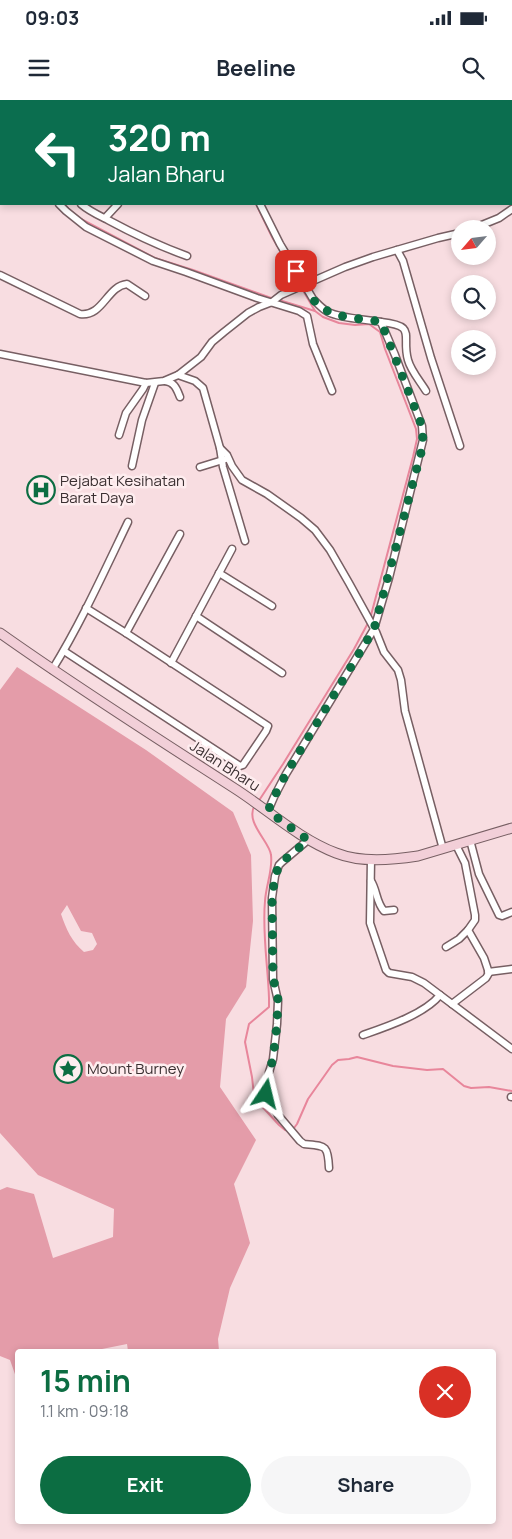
<!DOCTYPE html>
<html lang="en">
<head>
<meta charset="utf-8">
<style>
	body { margin:0; font-family:Manrope,sans-serif; background:#f6f6f7; color:#1f2937; height:100vh; display:flex; flex-direction:column; font-size:19px; white-space:nowrap }
	* { box-sizing:border-box; margin:0 }
	p { font-size:16px; color:#747a83 }
	.icon { flex:none; width:28px; height:28px; fill:none; stroke:currentColor; stroke-width:2; stroke-linecap:round; stroke-linejoin:round }
	.map { position:relative; flex:1; overflow:hidden }
	.details { position:absolute; left:15px; top:1249px; width:481px; height:175px; display:flex; flex-direction:column; background:#fff; border-radius:5px; box-shadow:0 2px 8px #0003 }
	.details>* { flex:none }
	.hud { position:absolute; left:0px; top:0px; width:512px; height:105px; box-shadow:0 2px 8px #0003; background:#0b6e4f; color:#fff; overflow:hidden }
	.needle { width:32px; rotate:242deg }
	.buttons { position:absolute; left:451px; top:120px; display:grid; gap:10px }
	.buttons a { display:grid; place-items:center; width:45px; height:45px; border-radius:50%; background:#fff; box-shadow:0 2px 8px #0003; font-size:25px }
	.pin { position:absolute; display:grid; place-items:center; width:42px; height:42px; color:#fff; margin:-21px; border-radius:10px; box-shadow:0 2px 8px #0006 }
	.me { position:absolute; width:55px; margin:-28px; rotate:10deg; stroke-linejoin:round; filter:drop-shadow(0 0 4px #0008) }
	.turn { display:flex; align-items:center; gap:18px; height:105px; padding:0 25px; font-size:22px }
	.turn .icon { width:65px; height:65px; stroke-width:2.5 }
	.turn b { display:block; font-size:35px; line-height:42px }
	.round { display:grid; place-items:center; flex:none; width:52px; height:52px; border-radius:26px; background:#f6f6f7 }
	.overview { display:flex; align-items:center; justify-content:space-between; height:85px; padding:0 25px }
	h1 { font-size:30px; font-weight:700; line-height:38px; color:#0c6d42 }
	.cta { display:flex; gap:10px; margin-top:auto; padding:10px 25px }
	.cta a { flex:1; height:58px; border-radius:30px; background:#0c6d42; color:#fff; font-size:20px; font-weight:700; line-height:58px; text-align:center }
	.cta a+a { background:#f6f6f7; color:#1f2937 }
	.status { display:flex; justify-content:space-between; align-items:center; height:35px; padding:0 25px; background:#fff; direction:ltr }
	.status svg { height:14px; fill:currentColor }
	header { display:flex; justify-content:space-between; align-items:center; height:65px; padding:0 25px; background:#fff; font-size:22px; font-weight:700 }
	.map>svg:first-child { display:block }
	.green { fill:#e49ca9; fill-rule:evenodd }
	.lines { fill:none; stroke-linecap:round; stroke-linejoin:round }
	.stream { stroke:#e8869b; stroke-width:2 }
	.street-casing { stroke:#775f63; stroke-width:9 }
	.secondary-casing { stroke:#775f63; stroke-width:11 }
	.street { stroke:#fff; stroke-width:6 }
	.secondary { stroke:#f2cfd8; stroke-width:9 }
	.route { stroke:#0c6d42; stroke-width:9; stroke-dasharray:0 16.2 }
	.labels { text-anchor:middle; stroke-width:5; stroke-linejoin:round; paint-order:stroke }
	.poi-label { font-size:15px; fill:#3a2f31; stroke:#feedef; text-anchor:start }
	.street-label { font-size:15px; fill:#3a2f31; stroke:#feedef }
</style>
</head>
<body>
<div class="status"><b>09:03</b><svg viewBox="0 0 49 12"><path d="M0 12V9h3v3zM5 12V6h3v6zM10 12V3h3v9zM15 12V0h3v12zM26 1h20v11H26zM47 4h2v5h-2z"/></svg></div>
<header><svg class="icon" aria-label="menu" viewBox="0 0 24 24"><path d="M4 6h16M4 12h16M4 18h16"/></svg>Beeline<svg class="icon" aria-label="search" viewBox="0 0 24 24"><circle cx="10" cy="10" r="6"/><path d="M15 15l6 6"/></svg></header>
<div class="map">
<svg width="512" height="1439" viewBox="0 0 512 1439">
	<rect width="100%" height="100%" fill="#f8dde1"/>
	<path class="green" d="M17,567L146,650L233,712L251,755L253,821L246,887L226,919L220,987L256,1040L234,1084L250,1143L230,1188L218,1239L219,1251H128L127,1244L102,1249L101,1251H18L17,1280L10,1260L0,1256V1090L7,1087L34,1094L53,1158L113,1137L114,1109L38,1075L0,1033V590ZM67,805L81,831L92,833L97,844L93,850L84,852C72,842 66,829 61,814Z"/>
	<g class="lines">
		<g class="stream">
			<polyline points="0,41 1,42"/>
			<polyline points="64,104 73,113"/>
			<polyline points="256,104 272,137 315,211 323,217 339,223 355,225 369,224 380,232 385,249 416,329 417,339 413,357 370,519"/>
			<polyline points="81,119 155,158 193,170 274,199"/>
			<polyline points="279,200 315,211"/>
			<polyline points="258,702 283,664 354,549 368,523"/>
			<path d="M255,705C244,722 270,742 271,755C273,770 266,785 265,801C262,833 268,866 269,898V907L249,924L245,942L252,977L254,995L258,1002L279,1025L285,1030L289,1031L294,1028L297,1024L308,999L332,965L338,960L349,959L357,957L393,966L427,970L443,969L464,986L471,988L489,987L512,991"/>
		</g>
		<defs>
			<g id="street">
				<polyline points="29,0 30,1"/>
				<polyline points="54,0 55,1"/>
				<polyline points="81,0 82,1"/>
				<polyline points="156,0 157,1"/>
				<polyline points="215,0 215,1"/>
				<polyline points="294,0 295,1"/>
				<polyline points="10,1 10,0"/>
				<polyline points="21,1 22,0"/>
				<polyline points="326,1 329,0"/>
				<polyline points="0,47 1,48"/>
				<polyline points="59,104 66,111 86,127 153,161 186,172 257,198 299,211 307,216 313,244 332,291"/>
				<path d="M81,104C89,111 98,115 108,120C134,134 159,146 187,156"/>
				<path d="M260,104L280,144L313,199C317,203 322,209 328,212C342,219 366,219 381,222L395,255L422,326L423,340L389,478L374,529L286,674L274,697L268,711"/>
				<polyline points="105,118 118,104"/>
				<polyline points="472,129 499,118 512,109"/>
				<polyline points="397,150 403,161 431,258 460,346"/>
				<path d="M0,175L80,214C103,217 107,186 127,184L145,196"/>
				<path d="M381,222C418,226 401,235 408,260C411,271 420,281 426,291"/>
				<polyline points="0,254 146,283 164,281 178,275 195,281 203,288 220,348 223,367 245,441"/>
				<polyline points="178,275 201,257 212,242 224,232 248,213 259,207 272,202 281,195 345,167 373,157 438,138 460,133"/>
				<path d="M165,281C175,282 177,290 180,297"/>
				<polyline points="119,335 126,313 143,289 146,283"/>
				<polyline points="220,348 227,355 232,366 242,380 267,394 301,418 315,430 330,450 349,483 376,532 384,552 398,570 401,580 405,611 443,749"/>
				<polyline points="132,366 142,320 155,283"/>
				<polyline points="200,367 226,359"/>
				<polyline points="219,473 272,506"/>
				<polyline points="196,516 282,573"/>
				<polyline points="126,533 180,434"/>
				<polyline points="64,551 240,666 243,665 266,631 268,626 126,533 86,508"/>
				<polyline points="171,563 232,449"/>
				<path d="M52,570C81,523 104,472 128,422"/>
				<path d="M308,740L282,762L279,765L275,776L272,798L273,879L278,901L277,924L273,959L264,989L278,1015L300,1041L304,1044C325,1046 328,1044 329,1068"/>
				<polyline points="470,740 479,774 499,815 502,816 512,812"/>
				<polyline points="371,759 370,823 386,870 389,873 412,877 424,883 512,949"/>
				<path d="M371,781C377,790 376,802 384,811L394,810"/>
				<polyline points="446,847 459,839 468,830"/>
				<polyline points="488,872 512,869"/>
				<polyline points="452,904 486,878 489,873 484,858 468,830 475,820 475,815 465,763 456,745"/>
				<path d="M363,935C386,927 425,914 440,895"/>
				<polyline points="511,997 512,997"/>
			</g>
			<path id="secondary" d="M0,533C76,587 155,637 234,688C267,709 299,739 336,753C361,763 392,760 418,756L512,728"/>
		</defs>
		<use href="#street" class="street-casing"/>
		<use href="#secondary" class="secondary-casing"/>
		<use href="#street" class="street"/>
		<use href="#secondary" class="secondary"/>
	</g>
	<g class="lines">
		<path class="route" d="M266,994L264,989L273,959L277,924L278,895L273,879L272,798L275,776L279,766L282,762L308,740L268,711L274,697L286,674L374,529L422,349L423,333L422,326L381,222C358,217 328,220 312,198C306,189 301,180 296,171"/>
	</g>
	<defs>
		<symbol id="hospital-ring" viewBox="-11 -11 22 22"><circle r="9.5" fill="#feedef" stroke="#0c6d42" stroke-width="1.5"/><path d="M-5-5h3v3.5h4V-5h3V5h-3V1.5h-4V5h-3Z" fill="#0c6d42"/></symbol>
		<symbol id="sight-ring" viewBox="-11 -11 22 22"><circle r="9.5" fill="#feedef" stroke="#0c6d42" stroke-width="1.5"/><path d="M0-6L1.8-2.2L6-1.7L2.9 1.2L3.7 5.4L0 3.3L-3.7 5.4L-2.9 1.2L-6-1.7L-1.8-2.2Z" fill="#0c6d42"/></symbol>
	</defs>
	<g fill-rule="evenodd">
		<use href="#hospital-ring" x="25" y="374" width="32" height="32"/>
		<use href="#sight-ring" x="52" y="953" width="32" height="32"/>
	</g>
	<g class="labels">
		<g class="poi-label">
			<text x="60" y="386">Pejabat Kesihatan<tspan x="60" dy="17">Barat Daya</tspan></text>
			<text x="87" y="974">Mount Burney</text>
		</g>
		<g class="street-label">
			<text transform="translate(225 666) rotate(33)" y="5">Jalan Bharu</text>
		</g>
	</g>
</svg>
<div class="buttons">
<a><svg class="needle" viewBox="-14 -14 28 28"><path d="M0-13l5 13h-10z" fill="#e53935"/><path d="M0 13l5-13h-10z" fill="#747a83"/></svg></a>
<a><svg class="icon" aria-label="search" viewBox="0 0 24 24"><circle cx="10" cy="10" r="6"/><path d="M15 15l6 6"/></svg></a>
<a><svg class="icon" aria-label="layers" viewBox="0 0 24 24"><path d="M12 4l9 5-9 5-9-5zM3 14l9 5 9-5"/></svg></a>
</div>
<div class="pin" style="left:296px;top:171px;background:#d93025"><svg class="icon" aria-label="arrive" viewBox="0 0 24 24"><path d="M6 21V4h12l-3 4 3 4H6"/></svg></div>
<svg class="me" style="left:266px;top:994px" viewBox="-20 -20 40 40"><path d="M0-17L14 15 0 8-14 15z" fill="#0c6d42" stroke="#fff" stroke-width="4"/></svg>
<div class="hud">
<div class="turn"><svg class="icon" aria-label="left" viewBox="0 0 24 24"><path d="M17 20v-9H6M10 6l-5 5 5 5"/></svg><div><b>320 m</b>Jalan Bharu</div></div>
</div>
<section class="details">
<div class="overview"><div><h1>15 min</h1><p>1.1 km · 09:18</p></div><a class="round" style="background:#d93025;color:#fff"><svg class="icon" aria-label="close" viewBox="0 0 24 24"><path d="M6 6l12 12M18 6L6 18"/></svg></a></div>
<div class="cta"><a>Exit</a><a>Share</a></div>
</section>
</div>
</body>
</html>
